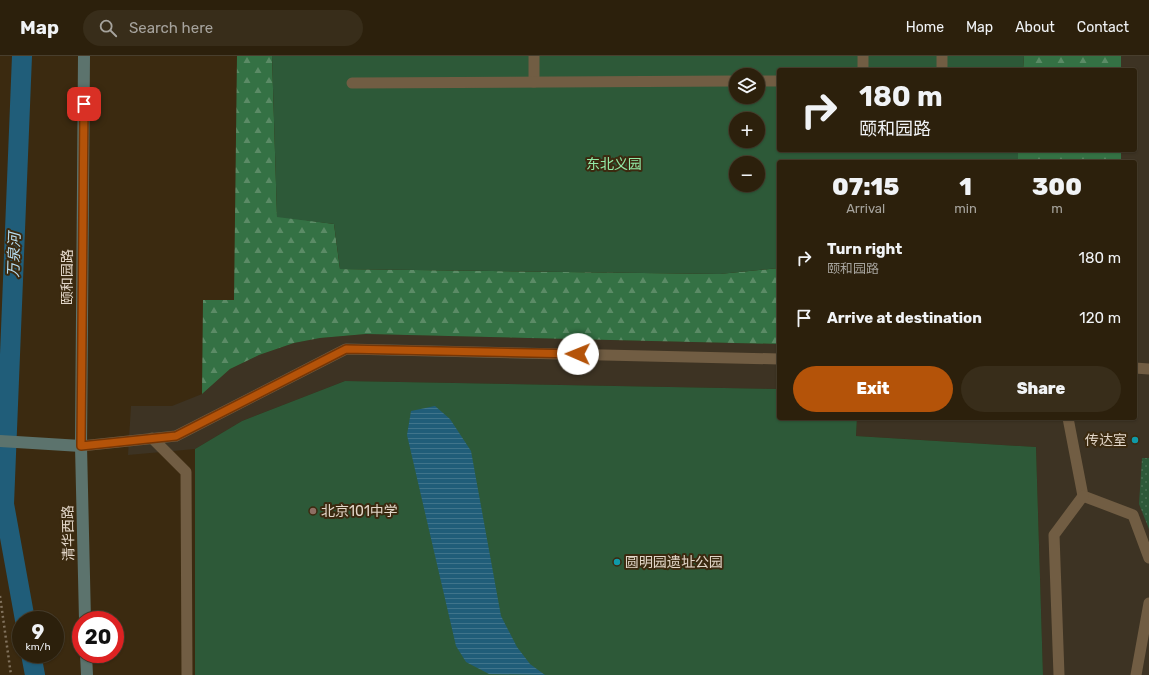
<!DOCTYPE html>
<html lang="en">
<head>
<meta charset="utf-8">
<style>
	body { margin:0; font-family:Rubik,"Noto Sans SC",sans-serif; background:#382d1a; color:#f1f3f6; height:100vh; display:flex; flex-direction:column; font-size:15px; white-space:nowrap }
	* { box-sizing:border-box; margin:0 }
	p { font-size:13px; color:#a6a39d }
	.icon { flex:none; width:22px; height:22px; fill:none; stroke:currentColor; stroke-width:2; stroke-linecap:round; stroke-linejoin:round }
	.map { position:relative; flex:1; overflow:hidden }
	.details { position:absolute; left:777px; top:104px; width:360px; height:260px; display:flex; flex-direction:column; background:#2c200c; border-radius:4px; box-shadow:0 1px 3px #0004,0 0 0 1px #483e2d }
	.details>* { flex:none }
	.banner { position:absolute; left:777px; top:12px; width:360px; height:84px; border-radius:4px; box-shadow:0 1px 3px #0004,0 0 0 1px #483e2d; background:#2c200c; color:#f1f3f6; overflow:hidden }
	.fabs { position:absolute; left:729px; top:12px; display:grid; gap:8px }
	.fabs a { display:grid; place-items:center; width:36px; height:36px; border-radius:50%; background:#2c200c; box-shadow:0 1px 3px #0004,0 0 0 1px #483e2d; font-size:20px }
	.speed { position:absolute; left:12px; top:555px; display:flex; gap:8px; font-size:20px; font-weight:700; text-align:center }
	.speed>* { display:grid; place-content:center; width:52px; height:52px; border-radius:50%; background:#2c200c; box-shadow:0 1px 3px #0004,0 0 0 1px #483e2d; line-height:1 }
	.speed small { font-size:10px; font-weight:400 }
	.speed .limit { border:6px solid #d22; background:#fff; color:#111 }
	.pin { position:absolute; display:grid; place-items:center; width:34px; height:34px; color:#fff; margin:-17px; border-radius:8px; box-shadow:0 2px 6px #0006 }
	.me { position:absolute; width:44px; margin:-22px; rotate:271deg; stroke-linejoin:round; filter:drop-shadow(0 0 3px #0008) }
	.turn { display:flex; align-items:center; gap:14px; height:84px; padding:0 16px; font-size:18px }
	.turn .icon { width:52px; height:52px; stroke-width:2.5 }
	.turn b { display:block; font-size:28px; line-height:34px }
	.eta { display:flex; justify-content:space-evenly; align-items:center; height:68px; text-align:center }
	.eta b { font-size:24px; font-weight:800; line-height:28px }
	.action { display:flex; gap:8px; margin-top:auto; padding:8px 16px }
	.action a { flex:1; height:46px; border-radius:24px; background:#b45309; color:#fff; font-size:16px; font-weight:800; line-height:46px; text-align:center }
	.action a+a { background:#382d1a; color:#f1f3f6 }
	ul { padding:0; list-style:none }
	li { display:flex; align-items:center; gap:12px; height:60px; padding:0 16px }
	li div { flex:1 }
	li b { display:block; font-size:15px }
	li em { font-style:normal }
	header { display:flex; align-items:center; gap:24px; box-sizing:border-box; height:56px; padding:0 20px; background:#2c200c; border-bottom:1px solid #483e2d }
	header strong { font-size:19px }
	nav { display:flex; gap:22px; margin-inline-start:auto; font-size:14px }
	.search { width:280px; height:36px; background:#382d1a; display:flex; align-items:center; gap:10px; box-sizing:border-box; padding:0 14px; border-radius:22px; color:#a6a39d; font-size:15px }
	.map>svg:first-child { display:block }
	.education { fill:#3d3323 }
	.grass { fill:url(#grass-dots) }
	.forest { fill:url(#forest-firs) }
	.park { fill:#2d5938; fill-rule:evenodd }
	.water { fill:url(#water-rules) }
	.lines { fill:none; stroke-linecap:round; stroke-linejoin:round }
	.canal { stroke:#205d79; stroke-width:20 }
	.path { stroke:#81725d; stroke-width:2.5; stroke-dasharray:2 3; stroke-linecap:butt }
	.lane { stroke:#715d43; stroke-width:11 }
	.secondary { stroke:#5c736d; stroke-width:12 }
	.route-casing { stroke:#753606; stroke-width:10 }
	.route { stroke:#b45309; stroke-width:7 }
	.culture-dot { fill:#0f9aa8; stroke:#3b2a10; stroke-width:1.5 }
	.education-dot { fill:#8d6e63; stroke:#3b2a10; stroke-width:1.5 }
	.labels { text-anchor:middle; stroke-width:4; stroke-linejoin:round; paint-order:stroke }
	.park-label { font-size:14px; fill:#93eaa7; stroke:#3b2a10 }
	.street-label { font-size:14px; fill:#e2d6c8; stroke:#3b2a10 }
	.poi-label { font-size:14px; fill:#e2d6c8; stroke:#3b2a10; text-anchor:start }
	.water-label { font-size:15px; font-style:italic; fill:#b7def3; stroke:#3b2a10 }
</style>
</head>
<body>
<header>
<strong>Map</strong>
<div class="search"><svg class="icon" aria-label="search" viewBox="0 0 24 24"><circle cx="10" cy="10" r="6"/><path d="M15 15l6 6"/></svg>Search here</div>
<nav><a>Home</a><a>Map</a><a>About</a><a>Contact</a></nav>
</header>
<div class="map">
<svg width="1149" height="619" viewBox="0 0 1149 619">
	<defs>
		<pattern id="grass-dots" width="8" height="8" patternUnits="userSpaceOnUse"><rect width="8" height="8" fill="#2d5938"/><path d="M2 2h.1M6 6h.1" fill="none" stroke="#4b7053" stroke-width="1.8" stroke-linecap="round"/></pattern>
		<pattern id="forest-firs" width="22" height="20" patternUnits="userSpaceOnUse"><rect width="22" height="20" fill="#347144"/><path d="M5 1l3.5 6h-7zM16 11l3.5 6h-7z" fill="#5b8b66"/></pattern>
		<pattern id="water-rules" width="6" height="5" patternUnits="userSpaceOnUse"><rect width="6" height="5" fill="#205d79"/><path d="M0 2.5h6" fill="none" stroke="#40748b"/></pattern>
	</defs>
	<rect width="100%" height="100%" fill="#3b2a10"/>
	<g class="education">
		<polygon points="1121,0 1149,0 1149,619 1043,619 1036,391 856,380 857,362 1135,362 1135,106 1121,106 1121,94 1135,94 1135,14 1121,14"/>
		<polygon points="366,278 779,288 779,333 345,325 242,365 195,393 128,399 131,350 172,350 202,338 230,313 259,299 294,287 320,282"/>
	</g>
	<polygon class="grass" points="1142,402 1149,402 1149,473 1139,448"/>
	<g class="forest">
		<polygon points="237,0 272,0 277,160 334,168 340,213 719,218 779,212 779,288 366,278 320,282 294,287 259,299 230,313 202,338 203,244 234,244"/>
		<polygon points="1024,0 1121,0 1121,14 1023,14"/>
		<rect x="1018" y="94" width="103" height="12"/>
	</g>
	<g class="park">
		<path d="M272,0H1024L1023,14H779V94H1018V106H779V212L720,218L340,213L334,168L277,161ZM736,19H758V41H736ZM736,63H758V85H736ZM736,107H758V129H736Z"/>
		<polygon points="345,325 779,333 779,362 857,362 856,380 1036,391 1043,619 195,619 195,393 242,365"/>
	</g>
	<polygon class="water" points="435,350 450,363 471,395 501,560 517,591 530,608 545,619 489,618 466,606 456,590 407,379 411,355"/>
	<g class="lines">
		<g class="canal">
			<polyline points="22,0 4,448 25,564"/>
			<polyline points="31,598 35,619"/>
		</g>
		<polyline class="path" points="0,540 11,619"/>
		<g class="lane">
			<polyline points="863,14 863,0"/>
			<polyline points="942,14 942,0"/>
			<polyline points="758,25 779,25"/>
			<polyline points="534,26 534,0"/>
			<polyline points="352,27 736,25"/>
			<polyline points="1135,312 1149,313"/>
			<polyline points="1068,362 1083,440 1133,459 1149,502"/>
			<polyline points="152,382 186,416 187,619"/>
			<polyline points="81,390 176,380 346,293 779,303"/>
			<polyline points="1059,619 1054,479 1083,440"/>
			<polyline points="1136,619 1149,547"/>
		</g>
		<g class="secondary">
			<polyline points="84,0 81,390 85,564"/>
			<polyline points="0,385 81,390"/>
			<polyline points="86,598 87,619"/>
		</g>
	</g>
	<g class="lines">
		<defs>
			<polyline id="route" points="84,48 81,390 176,380 346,293 578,298"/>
		</defs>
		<use href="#route" class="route-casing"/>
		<use href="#route" class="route"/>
	</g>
	<g class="culture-dot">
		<circle cx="1135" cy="384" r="4"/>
		<circle cx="617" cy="506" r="4"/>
	</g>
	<circle class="education-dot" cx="313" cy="455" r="4"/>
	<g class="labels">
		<g class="park-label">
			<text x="614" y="113">东北义园</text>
		</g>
		<g class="street-label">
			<text transform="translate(67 221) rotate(-90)" y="5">颐和园路</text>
			<text transform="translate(68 477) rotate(-91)" y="5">清华西路</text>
		</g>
		<g class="poi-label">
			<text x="1127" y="389" text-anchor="end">传达室</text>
			<text x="321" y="460">北京101中学</text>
			<text x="625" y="511">圆明园遗址公园</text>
		</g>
		<g class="water-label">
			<text transform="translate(14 199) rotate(-88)" y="5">万泉河</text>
		</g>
	</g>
</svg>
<div class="fabs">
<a><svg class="icon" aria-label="layers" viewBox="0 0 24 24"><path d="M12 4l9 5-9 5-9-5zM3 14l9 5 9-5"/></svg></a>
<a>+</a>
<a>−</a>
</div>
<div class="speed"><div>9<small>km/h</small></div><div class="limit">20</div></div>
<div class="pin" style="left:84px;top:48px;background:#d93025"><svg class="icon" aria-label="arrive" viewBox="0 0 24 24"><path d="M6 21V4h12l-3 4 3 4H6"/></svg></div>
<svg class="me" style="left:578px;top:298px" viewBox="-20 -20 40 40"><circle r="19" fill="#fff"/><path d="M0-13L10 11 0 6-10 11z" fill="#b45309"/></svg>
<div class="banner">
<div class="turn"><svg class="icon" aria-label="right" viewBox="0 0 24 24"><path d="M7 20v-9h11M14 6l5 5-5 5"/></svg><div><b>180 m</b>颐和园路</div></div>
</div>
<section class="details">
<div class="eta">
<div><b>07:15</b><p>Arrival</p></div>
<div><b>1</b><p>min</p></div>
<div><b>300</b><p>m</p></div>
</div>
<ul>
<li><svg class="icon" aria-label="right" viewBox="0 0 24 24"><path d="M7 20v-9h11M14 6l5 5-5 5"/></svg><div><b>Turn right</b><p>颐和园路</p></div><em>180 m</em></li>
<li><svg class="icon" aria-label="arrive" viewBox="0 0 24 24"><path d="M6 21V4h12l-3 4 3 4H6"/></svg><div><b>Arrive at destination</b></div><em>120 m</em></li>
</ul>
<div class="action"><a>Exit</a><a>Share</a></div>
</section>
</div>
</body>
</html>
